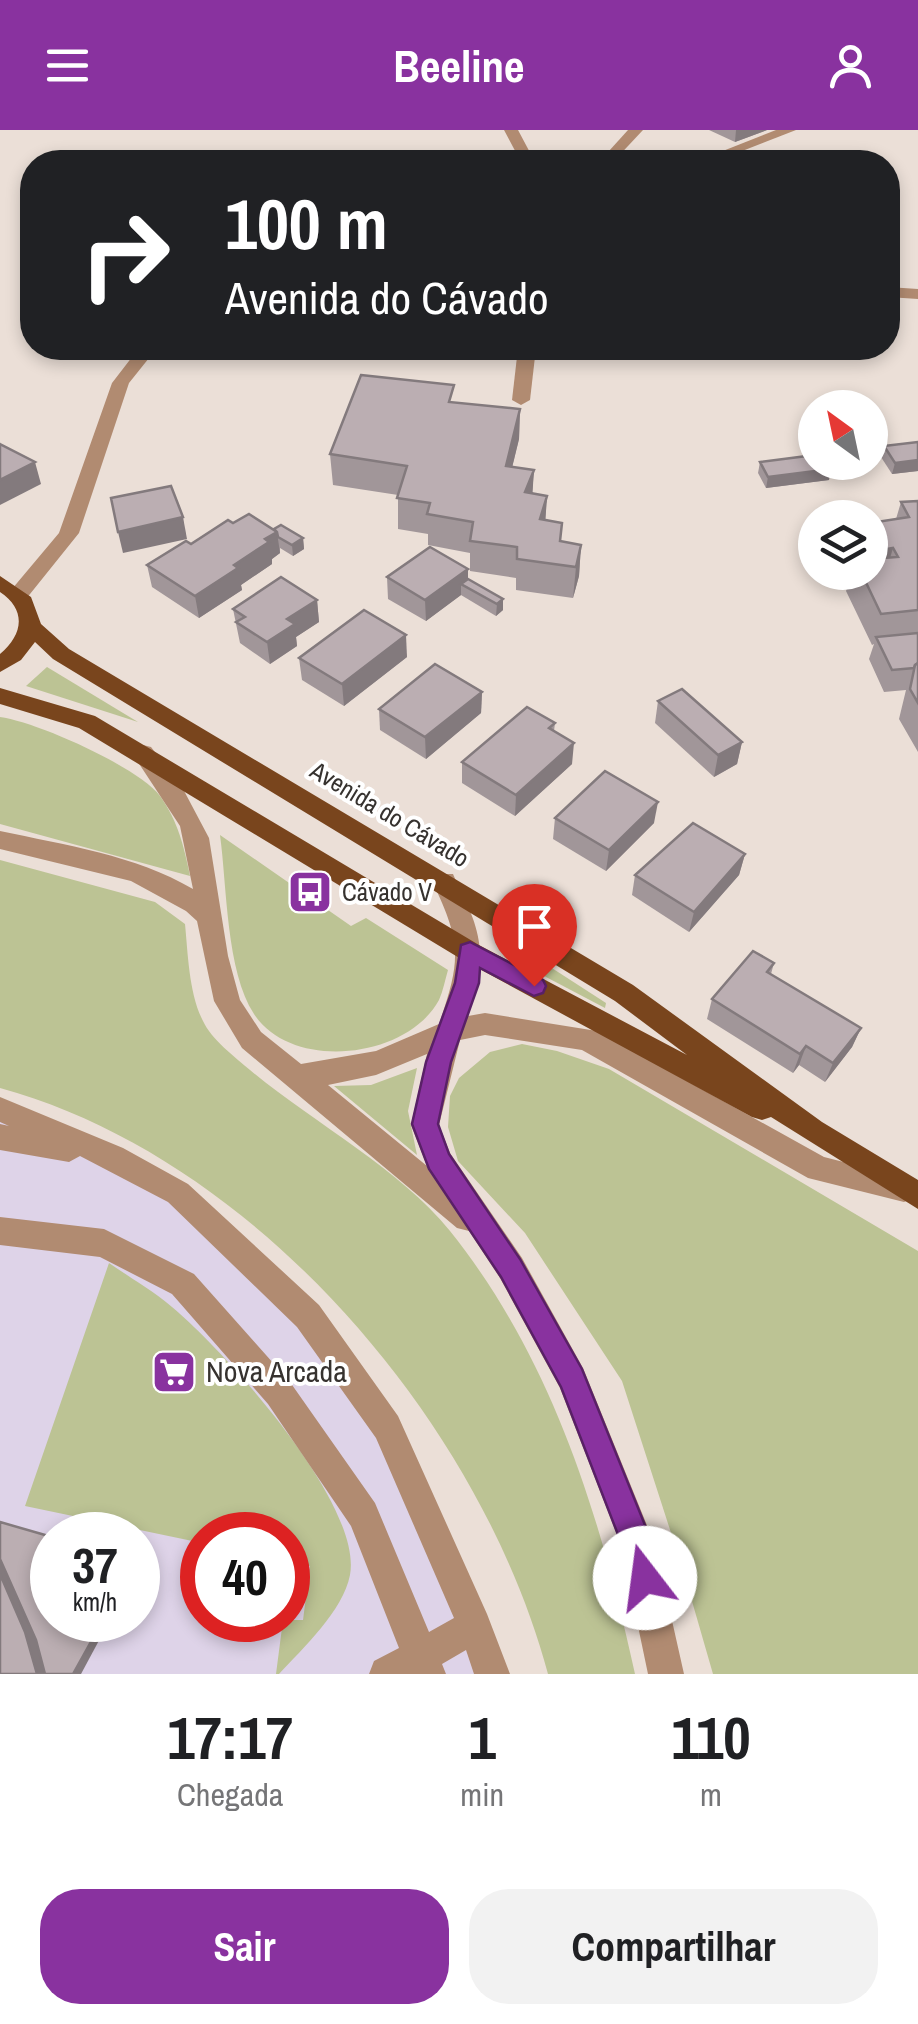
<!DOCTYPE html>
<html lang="pt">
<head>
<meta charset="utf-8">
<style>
	body { margin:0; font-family:"Archivo Narrow",sans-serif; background:#f2f2f2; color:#202124; height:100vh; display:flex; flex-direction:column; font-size:38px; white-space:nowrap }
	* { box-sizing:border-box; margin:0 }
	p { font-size:32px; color:#757577 }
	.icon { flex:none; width:55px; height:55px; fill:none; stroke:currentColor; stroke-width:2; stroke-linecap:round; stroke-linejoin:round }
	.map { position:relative; height:1544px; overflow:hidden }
	.sheet { display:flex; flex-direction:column; background:#fff; flex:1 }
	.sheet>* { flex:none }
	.top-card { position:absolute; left:20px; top:20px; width:880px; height:210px; border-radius:40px; box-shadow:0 5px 15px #0003; background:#202124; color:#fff; overflow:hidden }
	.needle { width:65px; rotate:327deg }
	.fabs { position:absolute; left:798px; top:260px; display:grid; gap:20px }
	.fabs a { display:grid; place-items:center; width:90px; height:90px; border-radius:50%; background:#fff; box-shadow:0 5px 15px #0003; font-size:50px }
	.speed { position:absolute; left:30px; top:1382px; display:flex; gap:20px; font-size:50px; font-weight:700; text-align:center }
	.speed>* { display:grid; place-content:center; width:130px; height:130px; border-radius:50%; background:#fff; box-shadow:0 5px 15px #0003; line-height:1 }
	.speed small { font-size:25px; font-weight:400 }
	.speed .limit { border:15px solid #d22; background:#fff; color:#111 }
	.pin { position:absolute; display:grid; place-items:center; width:85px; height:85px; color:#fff; margin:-102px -42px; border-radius:50% 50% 50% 0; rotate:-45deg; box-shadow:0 0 10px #0007 }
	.pin .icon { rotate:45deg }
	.me { position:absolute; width:110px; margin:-55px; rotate:345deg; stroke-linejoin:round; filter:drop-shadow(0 0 8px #0008) }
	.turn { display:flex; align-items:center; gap:35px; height:210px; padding:0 40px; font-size:45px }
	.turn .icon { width:130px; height:130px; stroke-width:2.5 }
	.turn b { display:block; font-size:70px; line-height:85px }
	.eta { display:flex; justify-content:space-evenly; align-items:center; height:170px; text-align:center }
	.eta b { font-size:60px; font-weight:800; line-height:70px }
	.button { display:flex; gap:20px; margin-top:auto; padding:20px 40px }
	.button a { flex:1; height:115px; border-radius:40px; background:#89329f; color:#fff; font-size:40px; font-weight:800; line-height:115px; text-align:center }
	.button a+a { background:#f2f2f2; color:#202124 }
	header { display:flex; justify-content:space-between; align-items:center; height:130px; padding:0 40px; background:#89329f; color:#fff; font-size:45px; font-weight:800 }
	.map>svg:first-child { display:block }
	.commercial { fill:#ded3e8; fill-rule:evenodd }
	.green { fill:#bcc394 }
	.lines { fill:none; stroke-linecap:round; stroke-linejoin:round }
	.minor { fill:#b18b71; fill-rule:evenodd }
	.major { fill:#79451d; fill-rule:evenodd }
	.wall { fill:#a19699 }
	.shaded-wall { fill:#837a7d }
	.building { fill:#bbaeb2; stroke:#837a7d; stroke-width:2.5 }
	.route { fill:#89329f; stroke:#592067; stroke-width:2.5 }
	.labels { text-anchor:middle; stroke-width:8; stroke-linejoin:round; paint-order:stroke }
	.street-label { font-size:25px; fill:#36322f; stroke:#fff }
	.poi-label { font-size:25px; fill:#36322f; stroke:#fff; text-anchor:start }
	.near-poi-label { font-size:30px; fill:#36322f; stroke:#fff; text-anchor:start }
</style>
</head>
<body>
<header><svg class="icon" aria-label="menu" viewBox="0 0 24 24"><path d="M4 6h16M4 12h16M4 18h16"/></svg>Beeline<svg class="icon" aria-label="person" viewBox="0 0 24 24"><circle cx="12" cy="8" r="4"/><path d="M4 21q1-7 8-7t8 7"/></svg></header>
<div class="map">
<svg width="918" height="1544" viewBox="0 0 918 1544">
	<rect width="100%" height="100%" fill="#ebdfd7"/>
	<path class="commercial" d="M0,979L178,1063L387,1297L492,1544H0ZM52,1405H138V1490H52ZM202,1405H288V1490H202Z"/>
	<g class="green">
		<polygon points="47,537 138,592 26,556"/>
		<path d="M0,587C37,592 138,637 160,666C178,691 184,717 190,746L0,694Z"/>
		<path d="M220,705L351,796L366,788L448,840C445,850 443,861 439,870C407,929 292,942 254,884C226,841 227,756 220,705Z"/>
		<path d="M0,730L155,772L185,794C188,824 189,864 203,891C211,909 235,927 250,940C312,992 399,1038 450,1101C553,1230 600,1385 635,1544H548C481,1293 256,1028 0,958Z"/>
		<polygon points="510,811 606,873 605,878 504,825"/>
		<polygon points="522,914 557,921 609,939 918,1121 918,1544 713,1544 683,1440 622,1251 525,1103 458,1031 448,997 450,966 459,948 490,922"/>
		<polygon points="417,938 408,981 417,1025 334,956 371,955"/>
		<path d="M109,1133C129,1147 152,1160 172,1177C225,1221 363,1374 350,1445C343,1481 303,1518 279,1544H276L283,1490H303L310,1436L288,1431V1405H202V1413L25,1376Z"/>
	</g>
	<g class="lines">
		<g class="minor">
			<polygon points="504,0 518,0 535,32 521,32"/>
			<polygon points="628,0 643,0 613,32 599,32"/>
			<polygon points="776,0 796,0 714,32 695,32"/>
			<polygon points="888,157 918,159 918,169 888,167"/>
			<polygon points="139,218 157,218 129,253 79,403 26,469 12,469 9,464 12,459 59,403 112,253"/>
			<polygon points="518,218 536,218 530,270 521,275 512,270"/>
			<path d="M143,615L151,617L182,657L209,708L228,826L240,870L261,902L301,934L376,921L439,894C461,830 462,813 432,751L435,744H453L456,751C483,803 488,830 468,886L485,883L597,901L824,1027L914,1050L918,1060L914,1068L904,1072L808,1048L582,920L485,905L460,910L439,995L450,1023L522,1128L583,1238L655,1415L684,1544H648L621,1415L560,1258L500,1148L469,1101L457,1098L242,918L214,871L197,791L186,781L131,751L0,719V701C65,715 135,725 193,759L180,696L132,623ZM427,924L411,995L427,1036L328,955L376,945Z"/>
			<polygon points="0,967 123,1018 188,1054 319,1175 398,1286 487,1484 510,1544 474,1544 466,1520 442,1534 446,1544 369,1544 374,1531 399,1518 351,1396 268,1274 172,1164 100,1127 0,1115 0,1087 104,1099 194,1144 290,1252 375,1373 429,1502 454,1488 376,1308 297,1197 168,1072 80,1026 69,1032 0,1020 0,994 9,996 0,992"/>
		</g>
		<path class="major" d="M0,446L31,467L41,494L69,519L633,855L822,992L918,1050V1079L771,987L762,990L752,987L461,829L79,598L0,574V558L95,586L479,815L687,925L615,871L53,529L35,512L21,530L0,542V524C23,505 27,480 0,462Z"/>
	</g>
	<g class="wall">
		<polygon points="709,0 767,0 735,12"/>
		<polygon points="280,218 319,218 280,221"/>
		<polygon points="363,218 401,218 363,220"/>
		<polygon points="551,218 622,218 621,230 550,225"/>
		<polygon points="454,272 520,279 519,309 512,337 534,340 532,364 547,366 545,390 561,411 581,415 579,446 573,468 516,460 516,448 470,441 470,423 428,415 428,404 398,399 398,365 333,355 330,324"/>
		<polygon points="918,312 918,341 892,344 881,327 884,316"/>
		<polygon points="760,332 829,350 766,358 758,343"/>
		<polygon points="918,371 918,622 899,589 906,560 884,562 869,529 874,514 872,515 846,461 849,453 844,442 870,442 896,389 901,372"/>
		<polygon points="233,393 274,399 303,408 304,419 293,426 280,418 280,423 272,429 272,434 241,455 242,460 199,488 152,457 147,435"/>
		<polygon points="387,447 468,449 503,469 503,480 496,486 461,465 426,491 388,469"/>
		<polygon points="317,470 319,492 296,507 297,516 270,534 240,513 233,479"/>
		<polygon points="407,527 344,576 302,550 299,528"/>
		<polygon points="482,562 481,583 426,629 380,600 379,579"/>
		<polygon points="658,571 742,612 737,634 714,647 655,593"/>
		<polygon points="555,593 554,601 572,634 515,686 462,653 462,632"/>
		<polygon points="555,688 654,693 606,741 553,709"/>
		<polygon points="745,724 739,745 689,802 632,765 635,745"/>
		<polygon points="774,833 771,844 861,898 852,917 825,952 799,935 793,943 707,889 712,869"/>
	</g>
	<g class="shaded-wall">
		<polygon points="736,0 767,0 735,12"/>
		<polygon points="520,279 519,309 505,367 506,336"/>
		<polygon points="918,330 918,341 892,344 895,333"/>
		<polygon points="35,332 41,354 0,375 0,350"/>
		<polygon points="831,339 829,350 766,358 768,347"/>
		<polygon points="534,340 532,370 525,362"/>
		<polygon points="547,366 545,397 540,389"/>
		<polygon points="183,387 187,409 123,423 118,402"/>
		<polygon points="277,402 280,423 272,429 272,434 241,455 242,460 199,488 195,466 265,409"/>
		<polygon points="303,408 304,419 293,426 292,415"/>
		<polygon points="581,415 579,446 573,468 576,437"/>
		<polygon points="893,418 884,449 870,442 870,422"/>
		<polygon points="468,439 468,458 461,454 461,465 426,491 425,470"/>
		<polygon points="503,469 503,480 496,486 497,474"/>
		<polygon points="317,470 319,492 296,507 297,516 270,534 267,512 287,489"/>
		<polygon points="406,505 407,527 344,576 342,554"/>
		<polygon points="482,562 481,583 426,629 425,607"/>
		<polygon points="742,612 737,634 714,647 718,625"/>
		<polygon points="574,613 572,634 515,686 516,665"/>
		<polygon points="658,672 654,693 606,741 609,720"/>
		<polygon points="745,724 739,745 689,802 694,782"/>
		<polygon points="861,898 852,917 825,952 833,933"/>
		<polygon points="806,916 799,935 793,943 800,924"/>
		<polygon points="0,1421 50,1544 37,1544 0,1444"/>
		<polygon points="103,1490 110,1490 81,1544 73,1544"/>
	</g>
	<g class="building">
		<polygon points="361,245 454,255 449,272 520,279 506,336 534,340 525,362 547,366 540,389 562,393 560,411 581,415 576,437 517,429 517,417 470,411 473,392 427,384 430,373 397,368 407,336 330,324"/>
		<polygon points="918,312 918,330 895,333 884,316"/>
		<polygon points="0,314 35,332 0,350"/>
		<polygon points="815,325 815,332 828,332 831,339 768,347 760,332"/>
		<polygon points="171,356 183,387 118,402 111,368"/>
		<polygon points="918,371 918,480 881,484 861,442 870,442 870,429 898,427 893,418 870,422 870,393 909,387 901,372"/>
		<polygon points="249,384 277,402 265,409 269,412 234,435 238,438 195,466 147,435 186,411 191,414 228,390 233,393"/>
		<polygon points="281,395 303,408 292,415 278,407 277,402 274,399"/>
		<polygon points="430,417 468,439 425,470 387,447"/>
		<polygon points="281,447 317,470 287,489 295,494 267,512 236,492 245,487 233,479"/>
		<polygon points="468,449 503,469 497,474 461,454"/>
		<polygon points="364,480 406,505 342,554 299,528"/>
		<polygon points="918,503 918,533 915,535 914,538 892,540 876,507"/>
		<polygon points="918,533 918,573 910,559 915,535"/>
		<polygon points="435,534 482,562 425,607 379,579"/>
		<polygon points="682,559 742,612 718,625 658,571"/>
		<polygon points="527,577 555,593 549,598 574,613 516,665 462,632"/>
		<polygon points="605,641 658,672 609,720 555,688"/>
		<polygon points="693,693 745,724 694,782 635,745"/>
		<polygon points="753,821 774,833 767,842 861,898 833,933 806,916 800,924 712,869"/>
		<polygon points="0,1392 52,1407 52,1490 103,1490 73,1544 45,1544 36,1510 0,1429"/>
		<polygon points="0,1444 25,1502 37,1544 0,1544"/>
	</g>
	<polygon class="route" points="470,812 543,850 546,856 543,863 534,866 480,838 479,853 451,932 438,994 449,1024 520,1129 582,1239 653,1415 661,1448 656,1459 645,1463 634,1459 622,1415 561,1257 501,1147 429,1039 412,994 426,932 455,853 461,815"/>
	<defs>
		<symbol id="bus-square" viewBox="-11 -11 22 22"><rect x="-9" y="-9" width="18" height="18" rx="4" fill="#89329f" stroke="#fff"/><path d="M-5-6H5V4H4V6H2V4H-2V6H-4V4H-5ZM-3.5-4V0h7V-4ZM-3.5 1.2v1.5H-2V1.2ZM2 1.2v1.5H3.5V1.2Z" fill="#fff"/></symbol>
		<symbol id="supermarket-square" viewBox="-11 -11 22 22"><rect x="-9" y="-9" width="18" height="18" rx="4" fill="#89329f" stroke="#fff"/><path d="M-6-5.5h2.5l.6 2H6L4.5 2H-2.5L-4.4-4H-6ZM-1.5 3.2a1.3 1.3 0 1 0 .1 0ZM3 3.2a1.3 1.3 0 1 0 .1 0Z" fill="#fff"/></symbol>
	</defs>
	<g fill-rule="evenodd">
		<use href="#bus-square" x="285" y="737" width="50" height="50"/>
		<use href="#supermarket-square" x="149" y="1217" width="50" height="50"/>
	</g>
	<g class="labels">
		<g class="street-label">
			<text transform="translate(390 684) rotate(31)" y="9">Avenida do Cávado</text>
		</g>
		<g class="poi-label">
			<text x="342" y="771">Cávado V</text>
		</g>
		<g class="near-poi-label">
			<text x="206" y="1252">Nova Arcada</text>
		</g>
	</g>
</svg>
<div class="fabs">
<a><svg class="needle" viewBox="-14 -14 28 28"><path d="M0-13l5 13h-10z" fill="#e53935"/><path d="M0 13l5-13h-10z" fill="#757577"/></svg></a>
<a><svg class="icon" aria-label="layers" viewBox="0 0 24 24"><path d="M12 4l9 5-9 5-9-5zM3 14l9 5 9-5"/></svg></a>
</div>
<div class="speed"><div>37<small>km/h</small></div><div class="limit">40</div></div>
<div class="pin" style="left:534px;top:856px;background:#d93025"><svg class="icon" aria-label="arrive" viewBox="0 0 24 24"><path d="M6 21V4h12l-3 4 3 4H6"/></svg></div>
<svg class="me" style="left:645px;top:1448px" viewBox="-20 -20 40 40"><circle r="19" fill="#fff"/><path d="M0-13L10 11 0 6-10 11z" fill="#89329f"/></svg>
<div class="top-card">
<div class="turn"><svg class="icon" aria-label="right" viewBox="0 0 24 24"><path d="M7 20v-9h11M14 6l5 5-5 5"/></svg><div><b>100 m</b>Avenida do Cávado</div></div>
</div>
</div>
<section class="sheet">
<div class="eta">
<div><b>17:17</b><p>Chegada</p></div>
<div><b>1</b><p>min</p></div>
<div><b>110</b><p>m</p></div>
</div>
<div class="button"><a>Sair</a><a>Compartilhar</a></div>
</section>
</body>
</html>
